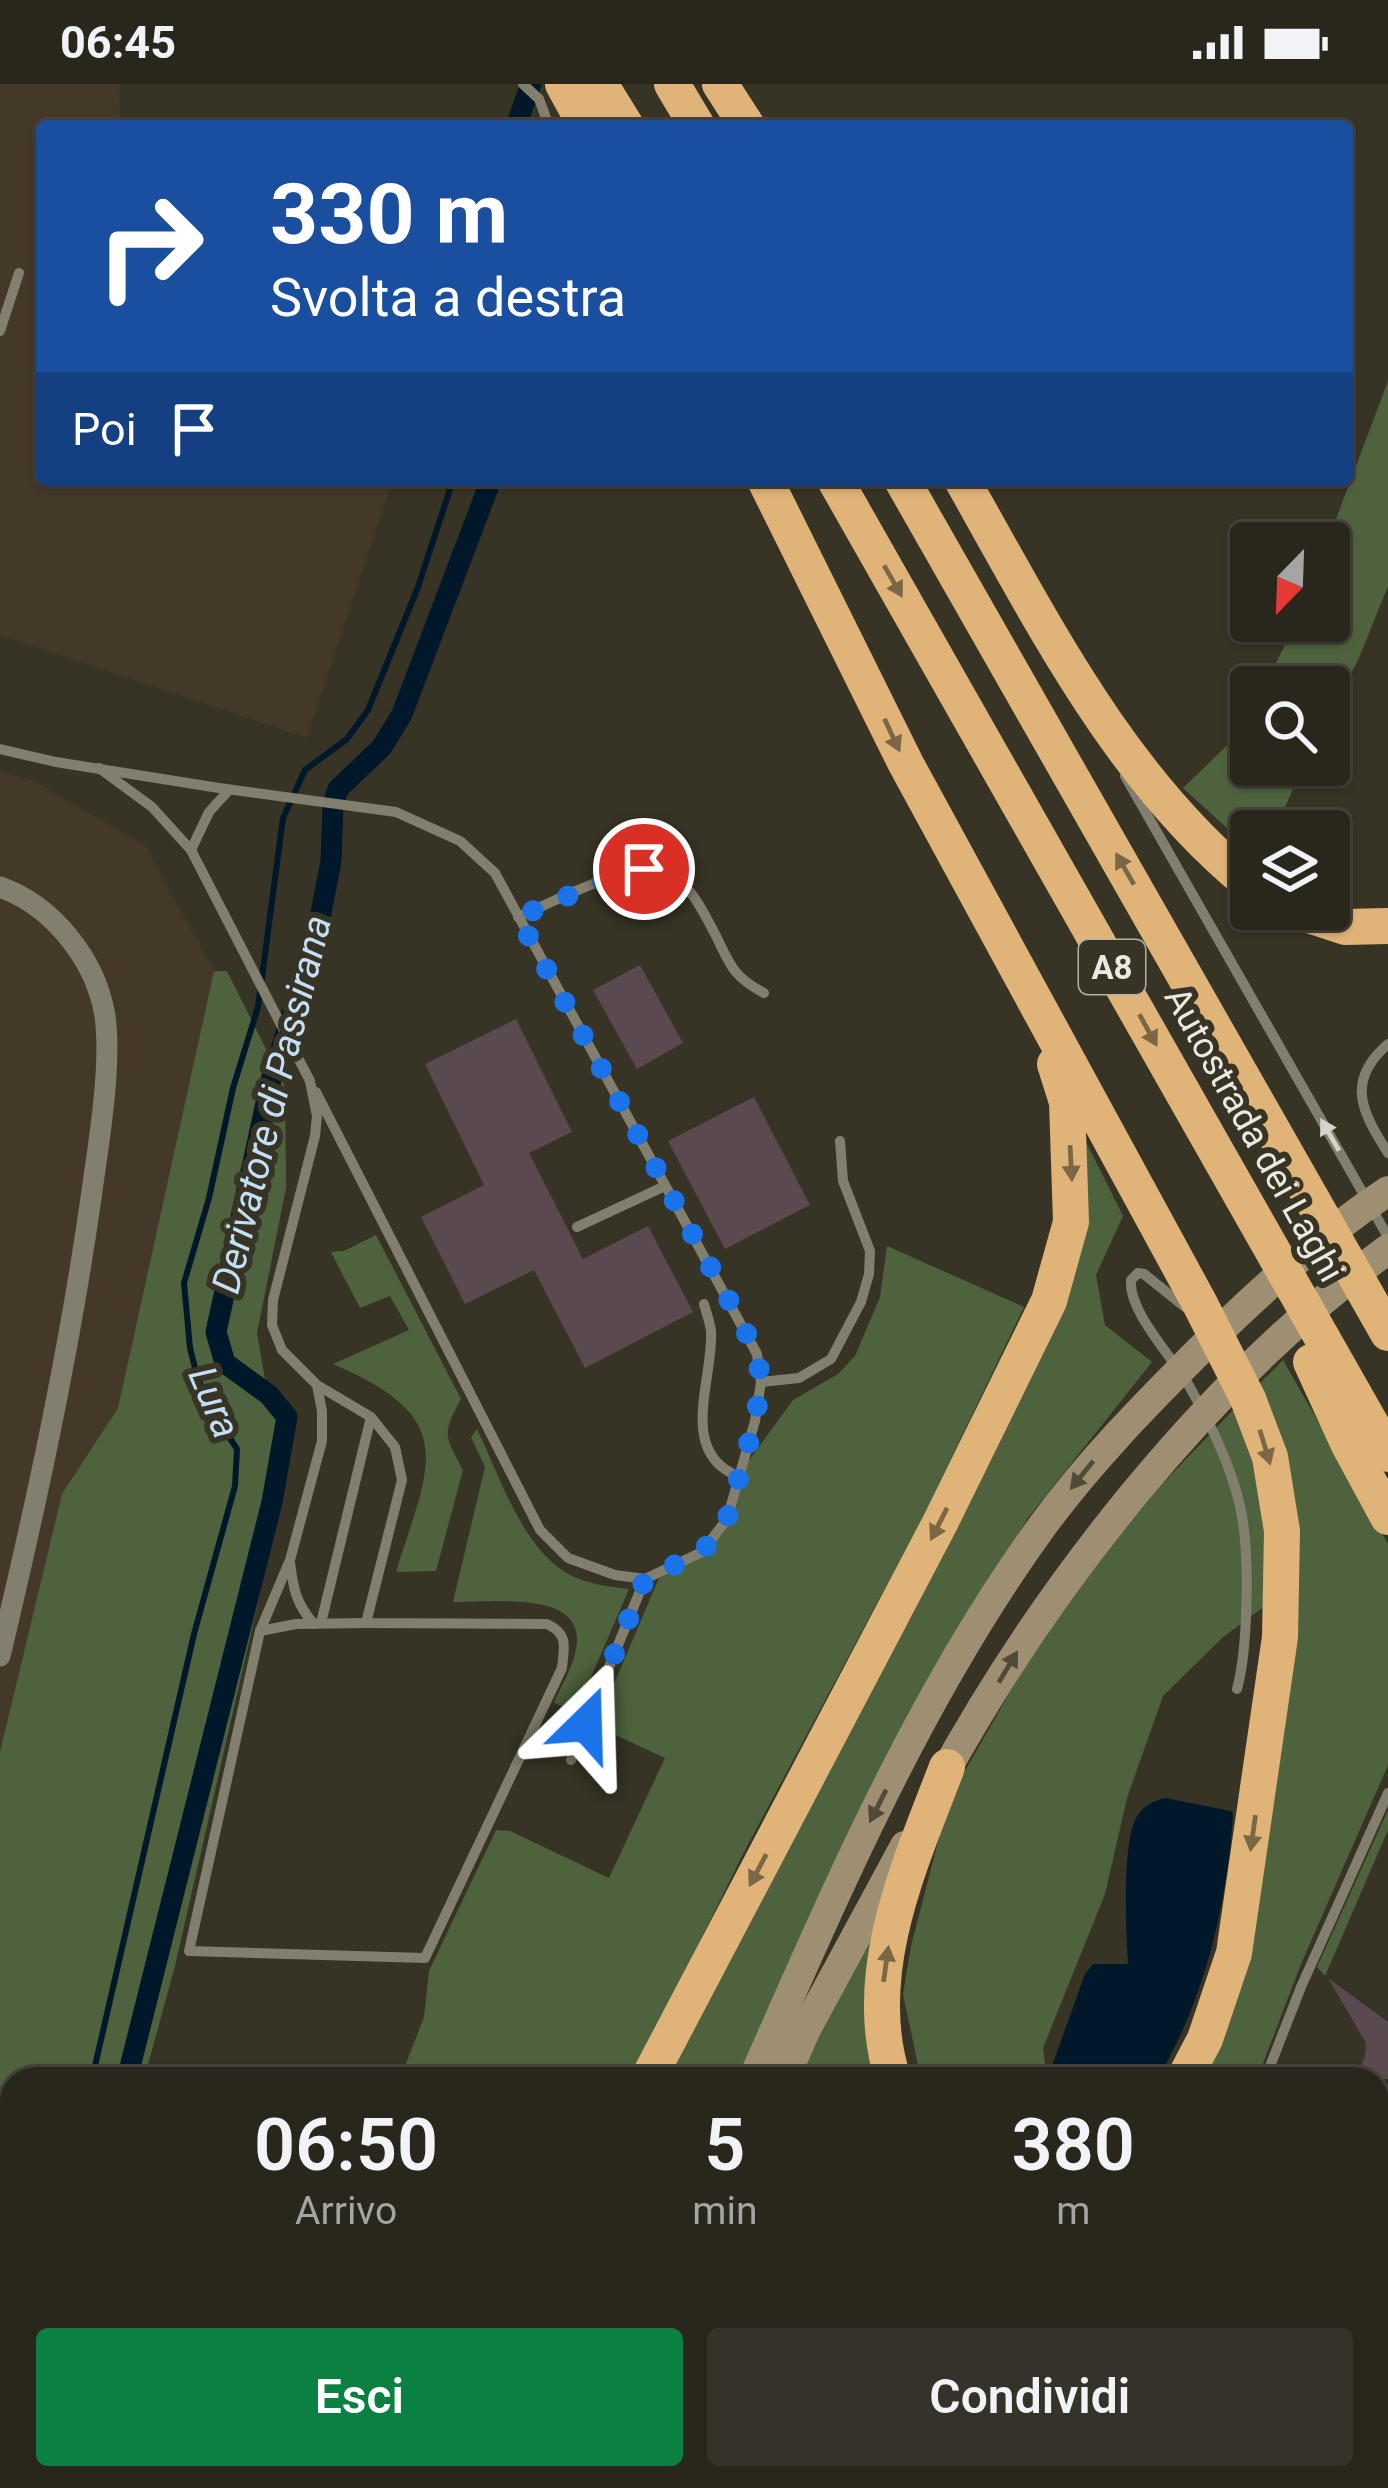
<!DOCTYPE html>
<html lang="it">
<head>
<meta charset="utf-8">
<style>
	body { margin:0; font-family:Roboto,sans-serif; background:#353229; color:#f1f3f6; height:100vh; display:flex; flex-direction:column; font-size:45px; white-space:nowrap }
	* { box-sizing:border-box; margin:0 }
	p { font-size:39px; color:#a5a5a3 }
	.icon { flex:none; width:66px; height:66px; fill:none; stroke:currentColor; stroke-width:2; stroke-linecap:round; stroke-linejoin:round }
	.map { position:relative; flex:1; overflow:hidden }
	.details { position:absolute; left:0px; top:1983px; width:1389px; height:423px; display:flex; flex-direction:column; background:#29261c; border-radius:36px 36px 0 0; box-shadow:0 3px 9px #0004,0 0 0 3px #45433b }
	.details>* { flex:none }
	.banner { position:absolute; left:36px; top:36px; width:1317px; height:366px; border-radius:12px; box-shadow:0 3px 9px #0004,0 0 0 3px #45433b; background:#1a4fa0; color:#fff; overflow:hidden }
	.needle { width:78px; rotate:203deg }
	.fabs { position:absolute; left:1230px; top:438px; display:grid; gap:24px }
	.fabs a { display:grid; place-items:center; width:120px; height:120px; border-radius:12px; background:#29261c; box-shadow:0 3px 9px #0004,0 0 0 3px #45433b; font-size:60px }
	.pin { position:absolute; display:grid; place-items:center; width:102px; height:102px; color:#fff; margin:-51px; border:6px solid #fff; border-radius:50%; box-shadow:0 3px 12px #0007 }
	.me { position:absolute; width:132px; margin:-66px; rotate:22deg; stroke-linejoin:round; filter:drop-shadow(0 0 9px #0008) }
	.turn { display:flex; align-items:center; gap:42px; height:252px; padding:0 36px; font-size:54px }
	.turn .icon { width:156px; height:156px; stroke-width:2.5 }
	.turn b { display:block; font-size:84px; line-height:102px }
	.then { display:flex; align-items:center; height:114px; padding:0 36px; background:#0003; gap:24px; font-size:45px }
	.eta { display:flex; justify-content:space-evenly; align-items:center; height:204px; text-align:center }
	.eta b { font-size:72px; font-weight:600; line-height:84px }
	.cta { display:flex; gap:24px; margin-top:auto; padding:24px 36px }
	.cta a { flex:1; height:138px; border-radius:12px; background:#0b8043; color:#fff; font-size:48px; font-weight:600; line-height:138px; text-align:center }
	.cta a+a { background:#353229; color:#f1f3f6 }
	.status { display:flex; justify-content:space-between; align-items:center; height:84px; padding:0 60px; background:#29261c; direction:ltr }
	.status svg { height:33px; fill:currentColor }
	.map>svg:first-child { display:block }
	.industrial { fill:#443829 }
	.green { fill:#4e633d }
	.water { fill:#01182a }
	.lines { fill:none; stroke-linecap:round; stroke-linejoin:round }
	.stream { stroke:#01182a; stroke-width:6 }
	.canal { stroke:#01182a; stroke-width:21 }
	.building { fill:#5a4a4f }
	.path { stroke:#817d72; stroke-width:3; stroke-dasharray:12 6; stroke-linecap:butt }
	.service { stroke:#837f6f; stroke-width:10 }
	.minor { stroke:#837f6f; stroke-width:21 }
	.secondary { stroke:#9f8f72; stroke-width:30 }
	.motorway { stroke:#e0b478; stroke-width:36 }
	.oneway { fill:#7b6746 }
	.oneway2 { fill:#d6d4ca }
	.oneway3 { fill:#514a38 }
	.route { stroke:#1a73e8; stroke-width:21; stroke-dasharray:0 37.8 }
	.labels { text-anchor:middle; stroke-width:12; stroke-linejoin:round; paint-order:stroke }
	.shield { fill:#373325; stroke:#b5b2a9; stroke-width:3 }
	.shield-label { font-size:33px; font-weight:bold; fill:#ebe9e1 }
	.street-label { font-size:36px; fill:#ebe9e1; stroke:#373325 }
	.water-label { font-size:39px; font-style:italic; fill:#c3dff6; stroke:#373325 }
</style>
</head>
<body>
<div class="status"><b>06:45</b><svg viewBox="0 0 49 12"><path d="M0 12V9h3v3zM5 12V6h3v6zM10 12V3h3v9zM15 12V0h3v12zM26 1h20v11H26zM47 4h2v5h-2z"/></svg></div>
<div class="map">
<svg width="1388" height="2404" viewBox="0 0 1388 2404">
	<rect width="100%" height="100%" fill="#373325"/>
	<g class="industrial">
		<polygon points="0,0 120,0 119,42 42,42 42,396 393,396 307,654 0,551"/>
		<polygon points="0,688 30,695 145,761 214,887 118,1324 62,1410 0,1668"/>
	</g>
	<g class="green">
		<polygon points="1388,297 1388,502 1359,574 1329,633 1329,603 1264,603 1297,537 1329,537 1327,459"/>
		<polygon points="1251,629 1251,681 1304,681 1274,747 1251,747 1251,766 1183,704 1243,646"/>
		<polygon points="214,887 227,887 285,1003 286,1104 257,1249 268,1313 285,1347 259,1514 175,1882 144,1995 12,1995 12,2258 0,2251 0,1668 62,1410 118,1324"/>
		<polygon points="1070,1026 1123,1132 1096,1191 1105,1241 1152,1278 1028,1434 921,1608 740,1995 658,1995 1057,1220"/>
		<path d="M376,1151L461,1315C442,1350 444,1351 463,1386L436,1487L396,1488C430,1378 461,1335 333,1280L409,1246L390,1212L360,1224L331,1168L344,1167Z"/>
		<polygon points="887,1162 1024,1223 922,1435 744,1768 632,1995 400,1995 424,1933 429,1887 496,1746 510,1747 609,1794 665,1674 596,1642 659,1494 705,1470 747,1379 793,1316 838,1290 855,1272 880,1213"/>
		<polygon points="1283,1276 1388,1460 1388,1681 1301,1880 1257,1995 1194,1995 1290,1555 1256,1303"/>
		<polygon points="1238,1321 1253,1355 1274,1515 1222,1554 1163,1612 1127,1714 1105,1810 1043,1964 1047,1995 921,1995 903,1910 911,1862 949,1715 1018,1594 1070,1516 1113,1457 1165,1397"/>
		<path d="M477,1345C500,1392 523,1469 574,1493C590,1500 611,1503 629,1505L576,1628L554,1619C561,1602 573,1583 576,1565C588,1504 491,1519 453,1518L485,1383L471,1353Z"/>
		<polygon points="1388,1726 1388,1746 1325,1892 1317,1883"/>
		<polygon points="885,1812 882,1995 794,1995"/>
	</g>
	<path class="water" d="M1165,1714L1231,1727L1233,1731C1227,1821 1204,1918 1157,1995H1052L1053,1979L1085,1890L1093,1880H1128C1126,1846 1122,1766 1135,1736C1141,1723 1153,1717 1165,1714Z"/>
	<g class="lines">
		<g class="stream">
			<polyline points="92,1995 194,1550 235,1402 237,1365 209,1322 197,1292 190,1264 184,1199 209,1114 233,1004 258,923 283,734 305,686 347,655 368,626 418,503 453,396"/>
			<polyline points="0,2371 8,2339"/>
		</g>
		<g class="canal">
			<polyline points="516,42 531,0"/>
			<polyline points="127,1995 272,1418 287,1333 269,1311 225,1279 216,1248 271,996 316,855 331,777 333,721 338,705 382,663 402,630 491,396"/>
		</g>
	</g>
	<g class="building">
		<polygon points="640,881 683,959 637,985 593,906"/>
		<polygon points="516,935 572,1048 529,1069 583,1175 648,1142 693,1228 585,1284 534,1186 465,1220 421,1133 484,1101 425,980"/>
		<polygon points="754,1013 810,1121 725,1165 668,1057"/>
		<polygon points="1328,1894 1388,1938 1388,1995 1354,1995 1365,1973 1366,1959"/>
	</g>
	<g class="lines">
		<g class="path">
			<polyline points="1377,2372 1388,2367"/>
			<polyline points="1071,2394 1094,2404"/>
			<polyline points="1332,2404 1340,2394"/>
		</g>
		<g class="service">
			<polyline points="523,0 539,15 549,42"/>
			<polyline points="0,247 19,189"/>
			<polyline points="0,665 56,678 219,704 396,728 460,757 495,789 757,1270 761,1298 755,1337 727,1435 702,1468 645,1495 615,1491 568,1474 540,1446 316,1008"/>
			<path d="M99,684L152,723L191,766L310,997L317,1032L315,1052L273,1216L272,1241L282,1266L317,1301L322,1327V1357L290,1476L260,1547L189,1867L425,1874L562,1584C564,1563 569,1550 547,1540L366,1539L402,1396L395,1363L371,1333L317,1301"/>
			<polyline points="1125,692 1388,1153"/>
			<polyline points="191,766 209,728 229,706"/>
			<path d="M518,833C552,819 634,773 667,789C691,801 701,824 713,846C730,879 730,891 764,909"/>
			<path d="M1388,960C1345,997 1362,1028 1388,1069"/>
			<polyline points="577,1143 665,1102"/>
			<path d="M704,1220C706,1228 710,1238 711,1247C714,1294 677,1368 738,1392"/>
			<path d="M1185,1223L1144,1190L1138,1189L1131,1196C1128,1227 1171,1271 1188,1300C1211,1340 1236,1391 1243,1438C1249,1480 1248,1565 1237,1605"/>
			<polyline points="761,1298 799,1294 831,1275 861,1218 869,1190 870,1167 843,1097 840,1057"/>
			<path d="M290,1478C293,1504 296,1520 314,1540"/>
			<polyline points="321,1539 371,1333"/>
			<polyline points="260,1547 296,1540 366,1539"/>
			<polyline points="571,1676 645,1495"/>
			<polyline points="1265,1995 1301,1903 1388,1709"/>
			<polyline points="1377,2162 1388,2171"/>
			<polyline points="1237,2394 1249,2404"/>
			<polyline points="1116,2404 1116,2394"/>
		</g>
		<path class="minor" d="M0,803C53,822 96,876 105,932C112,984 98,1062 91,1114C69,1269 36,1421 0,1572"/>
		<g class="secondary">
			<path d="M936,1704C1044,1505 1205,1299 1388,1165"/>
			<path d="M753,1995C837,1805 920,1610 1043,1441C1090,1377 1145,1321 1201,1265C1259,1208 1320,1152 1388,1107"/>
			<polyline points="784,1995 806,1945 905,1762"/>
			<polyline points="0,2322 12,2331"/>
			<polyline points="109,2394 126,2404"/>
			<polyline points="169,2394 191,2404"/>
			<polyline points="611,2394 624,2404"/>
			<polyline points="674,2394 676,2404"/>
			<polyline points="355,2404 385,2394"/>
			<polyline points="476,2404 491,2394"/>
		</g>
		<g class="motorway">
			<polyline points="563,0 586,42"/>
			<polyline points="600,0 626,42"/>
			<polyline points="672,0 697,42"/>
			<polyline points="720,0 747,42"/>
			<polyline points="765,396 906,680 1200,1220 1248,1315 1270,1373 1282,1447 1280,1553 1234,1869 1205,1955 1184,1995"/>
			<polyline points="835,396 1388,1370"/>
			<polyline points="902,396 1388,1249"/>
			<path d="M962,396C1043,539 1121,696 1251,801"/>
			<polyline points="1290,825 1345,843 1388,842"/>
			<polyline points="1311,1278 1349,1361 1388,1433"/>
			<polyline points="648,1995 940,1439 1049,1217 1071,1138 1067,1018 1055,980"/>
			<path d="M893,1995C859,1890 910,1780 947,1683"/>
			<polyline points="0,2289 12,2294"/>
		</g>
	</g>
	<defs><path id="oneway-solid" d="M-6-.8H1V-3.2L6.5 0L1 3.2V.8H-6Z" transform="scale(3)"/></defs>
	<g class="oneway">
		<use href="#oneway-solid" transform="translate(893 497) rotate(60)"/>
		<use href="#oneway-solid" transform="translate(892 651) rotate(65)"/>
		<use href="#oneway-solid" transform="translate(1125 785) rotate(-120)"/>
		<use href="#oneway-solid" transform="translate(1148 946) rotate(61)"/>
		<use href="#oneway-solid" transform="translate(1071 1079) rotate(87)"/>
		<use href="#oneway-solid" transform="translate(1265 1363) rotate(73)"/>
		<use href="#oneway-solid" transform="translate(939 1440) rotate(117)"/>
		<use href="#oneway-solid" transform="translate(1253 1749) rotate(98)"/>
		<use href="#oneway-solid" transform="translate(758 1786) rotate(118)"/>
		<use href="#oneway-solid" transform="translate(886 1880) rotate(-82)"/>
	</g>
	<use class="oneway2" href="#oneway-solid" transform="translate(1330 1051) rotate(-120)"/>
	<g class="oneway3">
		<use href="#oneway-solid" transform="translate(1082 1391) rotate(129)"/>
		<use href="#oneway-solid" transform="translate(1008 1583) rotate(-59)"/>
		<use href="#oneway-solid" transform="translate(878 1722) rotate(117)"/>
	</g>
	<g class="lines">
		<polyline class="route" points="586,1640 645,1495 702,1468 727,1435 755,1337 761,1298 757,1270 737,1231 518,833 623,789 644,785"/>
	</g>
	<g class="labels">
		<rect class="shield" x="1079" y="856" width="66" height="54" rx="9"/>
		<g class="shield-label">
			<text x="1112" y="895">A8</text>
		</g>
		<g class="street-label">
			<text transform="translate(1255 1050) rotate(61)" y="13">Autostrada dei Laghi</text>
		</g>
		<g class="water-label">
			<text transform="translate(271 1020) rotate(-76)" y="14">Derivatore di Passirana</text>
			<text transform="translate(215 1318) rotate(67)" y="14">Lura</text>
		</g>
	</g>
</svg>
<div class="fabs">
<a><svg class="needle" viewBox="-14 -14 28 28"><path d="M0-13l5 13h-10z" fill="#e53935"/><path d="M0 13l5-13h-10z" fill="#a5a5a3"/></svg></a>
<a><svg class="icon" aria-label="search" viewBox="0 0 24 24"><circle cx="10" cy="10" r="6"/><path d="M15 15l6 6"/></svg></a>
<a><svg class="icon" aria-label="layers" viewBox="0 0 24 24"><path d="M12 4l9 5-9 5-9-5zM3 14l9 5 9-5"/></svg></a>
</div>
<div class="pin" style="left:644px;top:785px;background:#d93025"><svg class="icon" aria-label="arrive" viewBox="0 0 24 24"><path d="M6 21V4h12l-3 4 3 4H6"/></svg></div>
<svg class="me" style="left:586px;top:1640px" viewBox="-20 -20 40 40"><path d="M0-17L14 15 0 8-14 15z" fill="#1a73e8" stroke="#fff" stroke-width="4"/></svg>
<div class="banner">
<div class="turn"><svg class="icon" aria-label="right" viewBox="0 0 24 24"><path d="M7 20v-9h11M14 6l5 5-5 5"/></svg><div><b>330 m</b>Svolta a destra</div></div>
<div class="then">Poi<svg class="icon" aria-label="arrive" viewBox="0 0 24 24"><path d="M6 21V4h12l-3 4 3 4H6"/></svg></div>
</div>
<section class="details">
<div class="eta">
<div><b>06:50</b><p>Arrivo</p></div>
<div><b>5</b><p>min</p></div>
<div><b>380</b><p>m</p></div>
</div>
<div class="cta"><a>Esci</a><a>Condividi</a></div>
</section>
</div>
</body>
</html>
